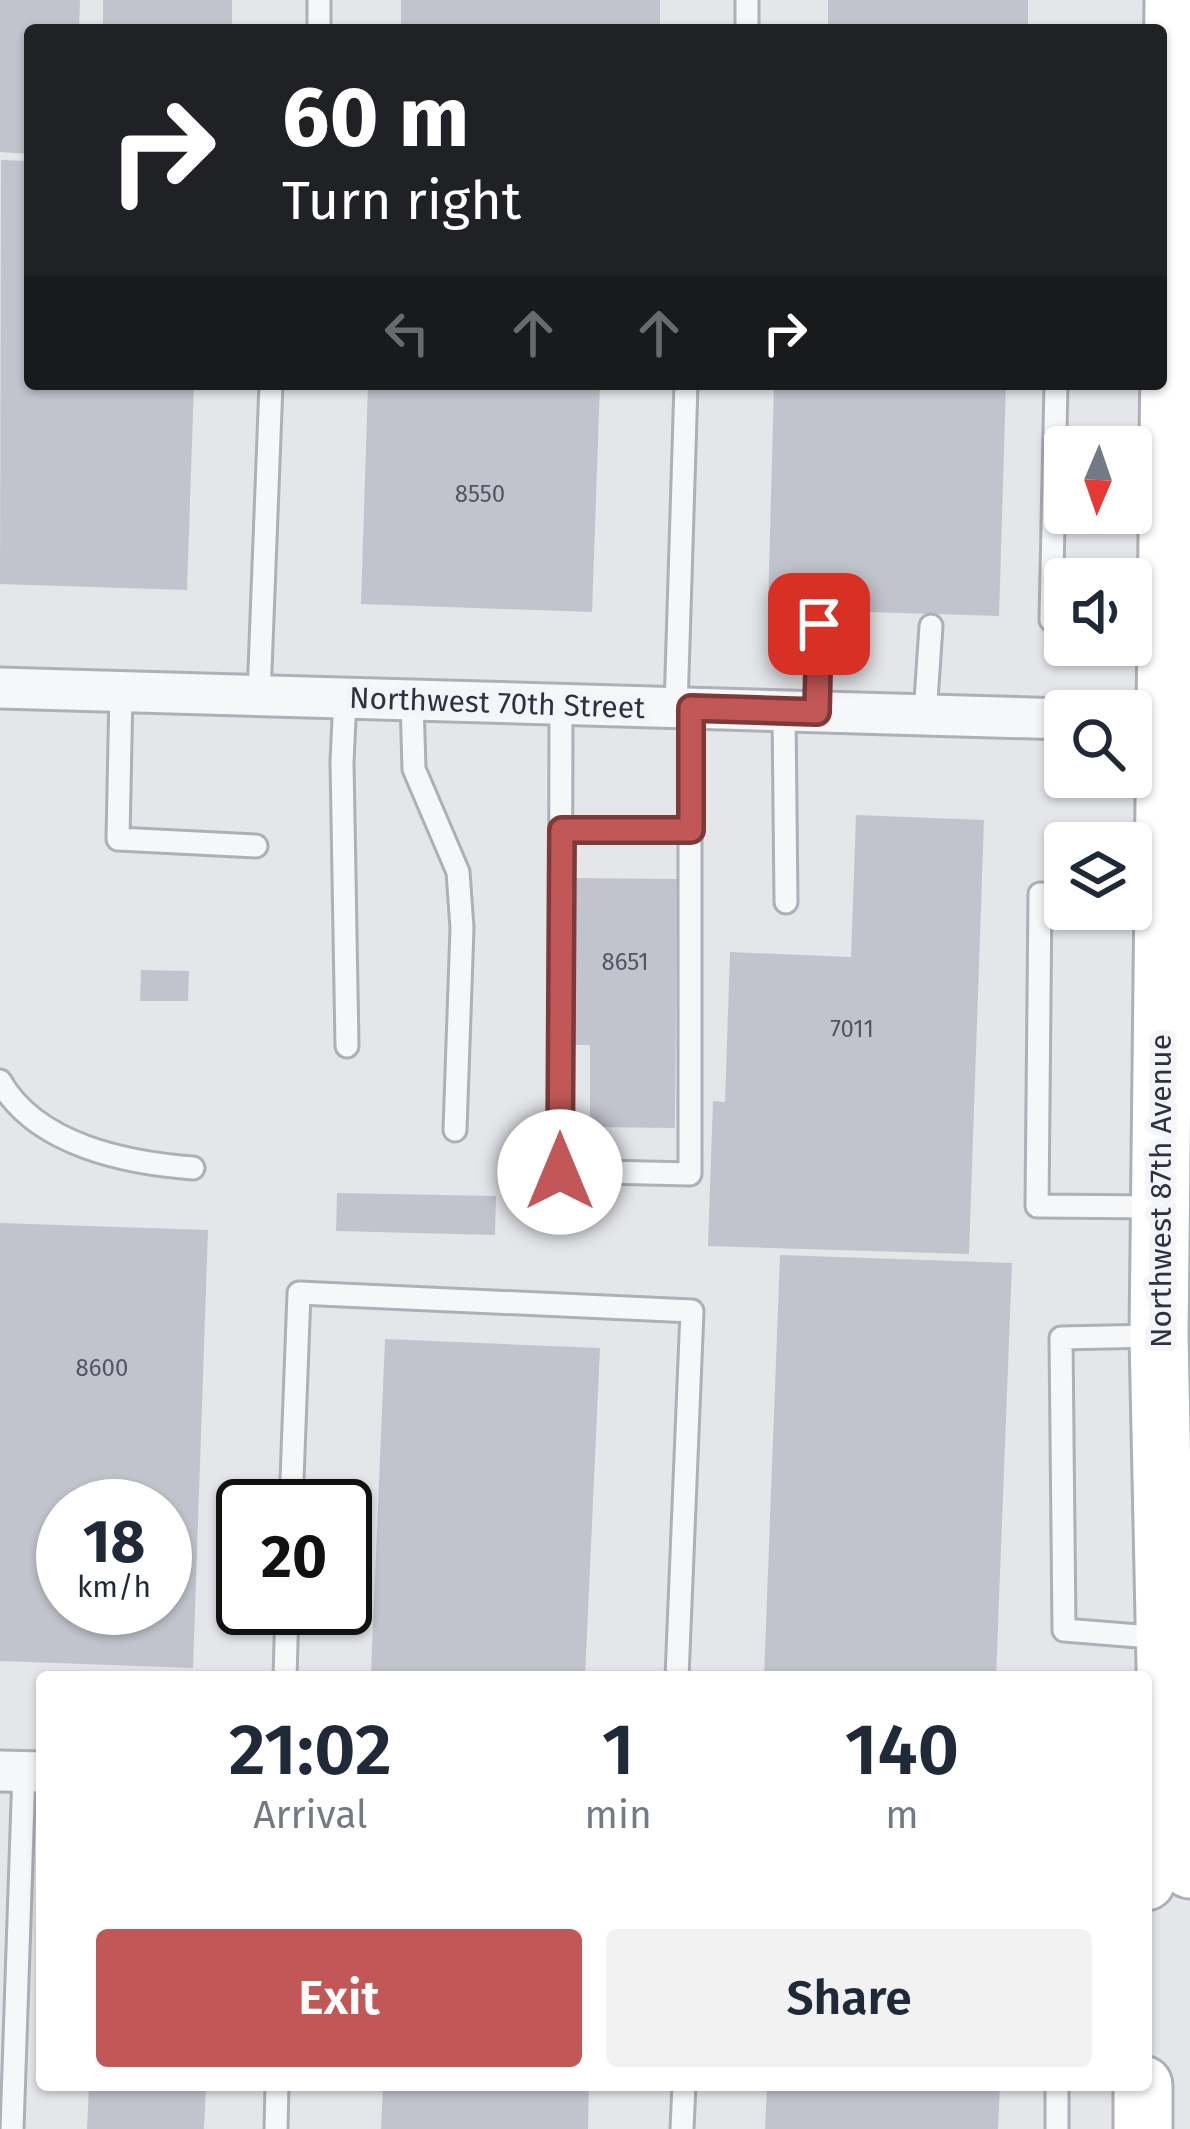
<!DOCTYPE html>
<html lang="en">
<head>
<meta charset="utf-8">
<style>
	body { margin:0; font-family:"Fira Sans",sans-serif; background:#f2f2f3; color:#1f2937; height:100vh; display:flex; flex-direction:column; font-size:45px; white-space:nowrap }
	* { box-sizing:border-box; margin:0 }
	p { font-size:39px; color:#747a83 }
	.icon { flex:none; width:66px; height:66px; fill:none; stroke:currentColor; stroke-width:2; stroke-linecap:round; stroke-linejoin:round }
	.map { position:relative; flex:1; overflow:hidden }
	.drawer { position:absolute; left:36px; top:1671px; width:1116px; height:420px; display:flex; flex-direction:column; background:#fff; border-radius:12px; box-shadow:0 3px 9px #0004 }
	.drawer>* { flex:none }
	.banner { position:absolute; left:24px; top:24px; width:1143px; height:366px; border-radius:12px; box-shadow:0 3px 9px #0004; background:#202124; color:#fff; overflow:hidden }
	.needle { width:78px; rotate:182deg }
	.fabs { position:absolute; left:1044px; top:426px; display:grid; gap:24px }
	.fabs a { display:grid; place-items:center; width:108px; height:108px; border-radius:12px; background:#fff; box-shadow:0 3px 9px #0004; font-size:60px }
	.speed { position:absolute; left:36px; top:1479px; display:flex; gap:24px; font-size:60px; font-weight:700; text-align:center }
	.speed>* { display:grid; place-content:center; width:156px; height:156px; border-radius:50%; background:#fff; box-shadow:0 3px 9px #0004; line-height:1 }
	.speed small { font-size:30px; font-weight:400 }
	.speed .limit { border:6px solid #111; border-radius:18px; background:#fff; color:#111 }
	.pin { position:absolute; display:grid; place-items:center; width:102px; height:102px; color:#fff; margin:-51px; border-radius:24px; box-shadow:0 6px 18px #0006 }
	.me { position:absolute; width:132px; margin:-66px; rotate:0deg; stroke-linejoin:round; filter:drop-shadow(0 0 9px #0008) }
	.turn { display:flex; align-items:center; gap:42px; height:252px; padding:0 60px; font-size:54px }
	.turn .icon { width:156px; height:156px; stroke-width:2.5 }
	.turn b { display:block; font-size:84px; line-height:102px }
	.lanes { display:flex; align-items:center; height:114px; padding:0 60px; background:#0003; justify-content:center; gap:60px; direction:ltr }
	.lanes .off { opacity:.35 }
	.eta { display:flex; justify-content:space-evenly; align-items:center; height:204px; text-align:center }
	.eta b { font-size:72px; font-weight:600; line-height:84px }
	.action { display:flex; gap:24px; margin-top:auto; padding:24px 60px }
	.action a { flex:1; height:138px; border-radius:12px; background:#c25757; color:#fff; font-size:48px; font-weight:600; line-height:138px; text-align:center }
	.action a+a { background:#f2f2f3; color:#1f2937 }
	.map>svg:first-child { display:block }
	.building { fill:#c2c4cd; fill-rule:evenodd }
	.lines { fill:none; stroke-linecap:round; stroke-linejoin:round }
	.lane-casing { stroke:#adb0b7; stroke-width:27 }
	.street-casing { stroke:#adb0b7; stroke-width:45 }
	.secondary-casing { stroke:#adb0b7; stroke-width:63 }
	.lane { stroke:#f6f7f9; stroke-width:21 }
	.street { stroke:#f6f7f9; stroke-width:39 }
	.secondary { stroke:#fff; stroke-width:57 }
	.route-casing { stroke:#7e3939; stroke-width:30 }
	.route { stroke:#c25757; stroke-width:21 }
	.labels { text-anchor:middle; stroke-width:12; stroke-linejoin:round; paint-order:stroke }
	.number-label { font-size:24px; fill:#525664 }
	.street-label { font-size:30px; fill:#2d3141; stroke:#f4f5f8 }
</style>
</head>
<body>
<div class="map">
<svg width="1190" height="2129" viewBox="0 0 1190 2129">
	<rect width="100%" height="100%" fill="#e4e6ea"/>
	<g class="building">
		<polygon points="0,0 80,0 79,30 30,30 30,154 0,152"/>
		<rect x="103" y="0" width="129" height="30"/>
		<rect x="401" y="0" width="259" height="30"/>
		<rect x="828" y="0" width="200" height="30"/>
		<polygon points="1,160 30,161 30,384 194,384 187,590 0,584"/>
		<polygon points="368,384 600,384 592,612 361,604"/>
		<polygon points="774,384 1006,384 999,616 768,609"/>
		<polygon points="856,815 984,820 969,1254 708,1246 713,1101 725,1102 730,952 851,957"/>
		<polygon points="575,878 677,879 675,1128 590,1127 590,1045 574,1045"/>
		<polygon points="141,970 189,971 188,1001 140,1001"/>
		<polygon points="337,1193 496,1196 495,1235 336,1231"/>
		<path d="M0,1223L208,1230L193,1668L0,1661ZM63,1506H165V1608H63Z"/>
		<polygon points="780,1255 1012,1263 996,1677 764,1677"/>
		<polygon points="385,1339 600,1348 585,1677 371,1672"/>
		<polygon points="89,2085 206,2085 204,2129 87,2129"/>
		<polygon points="383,2085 589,2085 588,2129 381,2129"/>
		<polygon points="767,2085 1000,2085 998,2129 765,2129"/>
	</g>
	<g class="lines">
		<defs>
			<g id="lane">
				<polyline points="319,30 319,0"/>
				<polyline points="747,30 747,0"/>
				<polyline points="1051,620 1056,384"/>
				<polyline points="121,691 118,839 256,846"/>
				<polyline points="259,696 271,384"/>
				<polyline points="345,698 342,762 347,1046"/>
				<polyline points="412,700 414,769 458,872 462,928 455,1130"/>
				<polyline points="561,704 560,1171 690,1174 690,830 562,829"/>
				<polyline points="676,708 686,384"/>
				<polyline points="784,711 786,902"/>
				<polyline points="817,712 819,624"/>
				<polyline points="925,715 931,626"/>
				<polyline points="690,830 691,708"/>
				<polyline points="1065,895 1040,894 1037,1206 1160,1207"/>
				<path d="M0,1081C36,1145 126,1163 193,1168"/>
				<polyline points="1155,1336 1061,1338 1064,1630 1163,1638"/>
				<polyline points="291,1506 299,1293 692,1311 677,1677"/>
				<polyline points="285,1677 287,1608"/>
				<polyline points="12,2129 24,1771"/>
				<polyline points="276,2129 277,2085"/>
				<polyline points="682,2129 684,2085"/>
				<polyline points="1057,2129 1057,2085"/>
			</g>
			<g id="street">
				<polyline points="0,688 1065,719"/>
				<polyline points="0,1771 42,1772"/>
			</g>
			<g id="secondary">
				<polyline points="1174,0 1159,1336 1169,1806 1190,1869"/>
				<polyline points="1146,1881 1169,1806"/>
				<polyline points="1143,2129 1143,2085"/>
			</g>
		</defs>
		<use href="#lane" class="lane-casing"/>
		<use href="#street" class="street-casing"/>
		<use href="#secondary" class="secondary-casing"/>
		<use href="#lane" class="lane"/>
		<use href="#street" class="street"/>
		<use href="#secondary" class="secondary"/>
	</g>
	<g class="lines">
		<defs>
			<polyline id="route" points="560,1172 562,830 691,830 691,708 817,712 819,624"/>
		</defs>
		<use href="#route" class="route-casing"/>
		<use href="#route" class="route"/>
	</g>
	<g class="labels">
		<g class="number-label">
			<text x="480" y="502">8550</text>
			<text x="625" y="970">8651</text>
			<text x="852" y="1037">7011</text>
			<text x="102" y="1376">8600</text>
		</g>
		<g class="street-label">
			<text transform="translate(497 703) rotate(2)" y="10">Northwest 70th Street</text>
			<text transform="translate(1161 1191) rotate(-90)" y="10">Northwest 87th Avenue</text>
		</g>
	</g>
</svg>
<div class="fabs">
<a><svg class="needle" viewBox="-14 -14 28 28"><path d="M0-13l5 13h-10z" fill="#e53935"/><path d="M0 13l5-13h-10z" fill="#747a83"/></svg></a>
<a><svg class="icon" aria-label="sound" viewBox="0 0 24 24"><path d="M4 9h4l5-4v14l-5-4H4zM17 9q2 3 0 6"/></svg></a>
<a><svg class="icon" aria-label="search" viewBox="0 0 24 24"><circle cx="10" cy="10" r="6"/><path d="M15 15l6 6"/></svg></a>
<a><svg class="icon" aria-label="layers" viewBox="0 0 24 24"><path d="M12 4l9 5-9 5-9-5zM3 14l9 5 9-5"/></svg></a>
</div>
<div class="speed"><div>18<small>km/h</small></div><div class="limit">20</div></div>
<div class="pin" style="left:819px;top:624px;background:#d93025"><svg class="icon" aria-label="arrive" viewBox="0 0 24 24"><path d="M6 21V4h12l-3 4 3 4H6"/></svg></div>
<svg class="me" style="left:560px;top:1172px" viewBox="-20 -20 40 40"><circle r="19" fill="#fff"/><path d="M0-13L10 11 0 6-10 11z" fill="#c25757"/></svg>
<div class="banner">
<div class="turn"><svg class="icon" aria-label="right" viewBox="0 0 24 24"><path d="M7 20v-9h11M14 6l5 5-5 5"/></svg><div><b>60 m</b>Turn right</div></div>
<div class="lanes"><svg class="icon off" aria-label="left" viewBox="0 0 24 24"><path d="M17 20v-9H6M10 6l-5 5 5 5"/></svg><svg class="icon off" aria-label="ahead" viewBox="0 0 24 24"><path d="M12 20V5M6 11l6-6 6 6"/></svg><svg class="icon off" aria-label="ahead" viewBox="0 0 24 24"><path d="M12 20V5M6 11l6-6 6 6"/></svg><svg class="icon" aria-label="right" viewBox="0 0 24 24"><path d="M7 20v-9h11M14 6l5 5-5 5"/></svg></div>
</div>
<section class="drawer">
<div class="eta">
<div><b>21:02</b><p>Arrival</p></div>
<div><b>1</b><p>min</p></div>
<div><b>140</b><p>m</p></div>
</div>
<div class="action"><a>Exit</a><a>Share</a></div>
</section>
</div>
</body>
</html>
